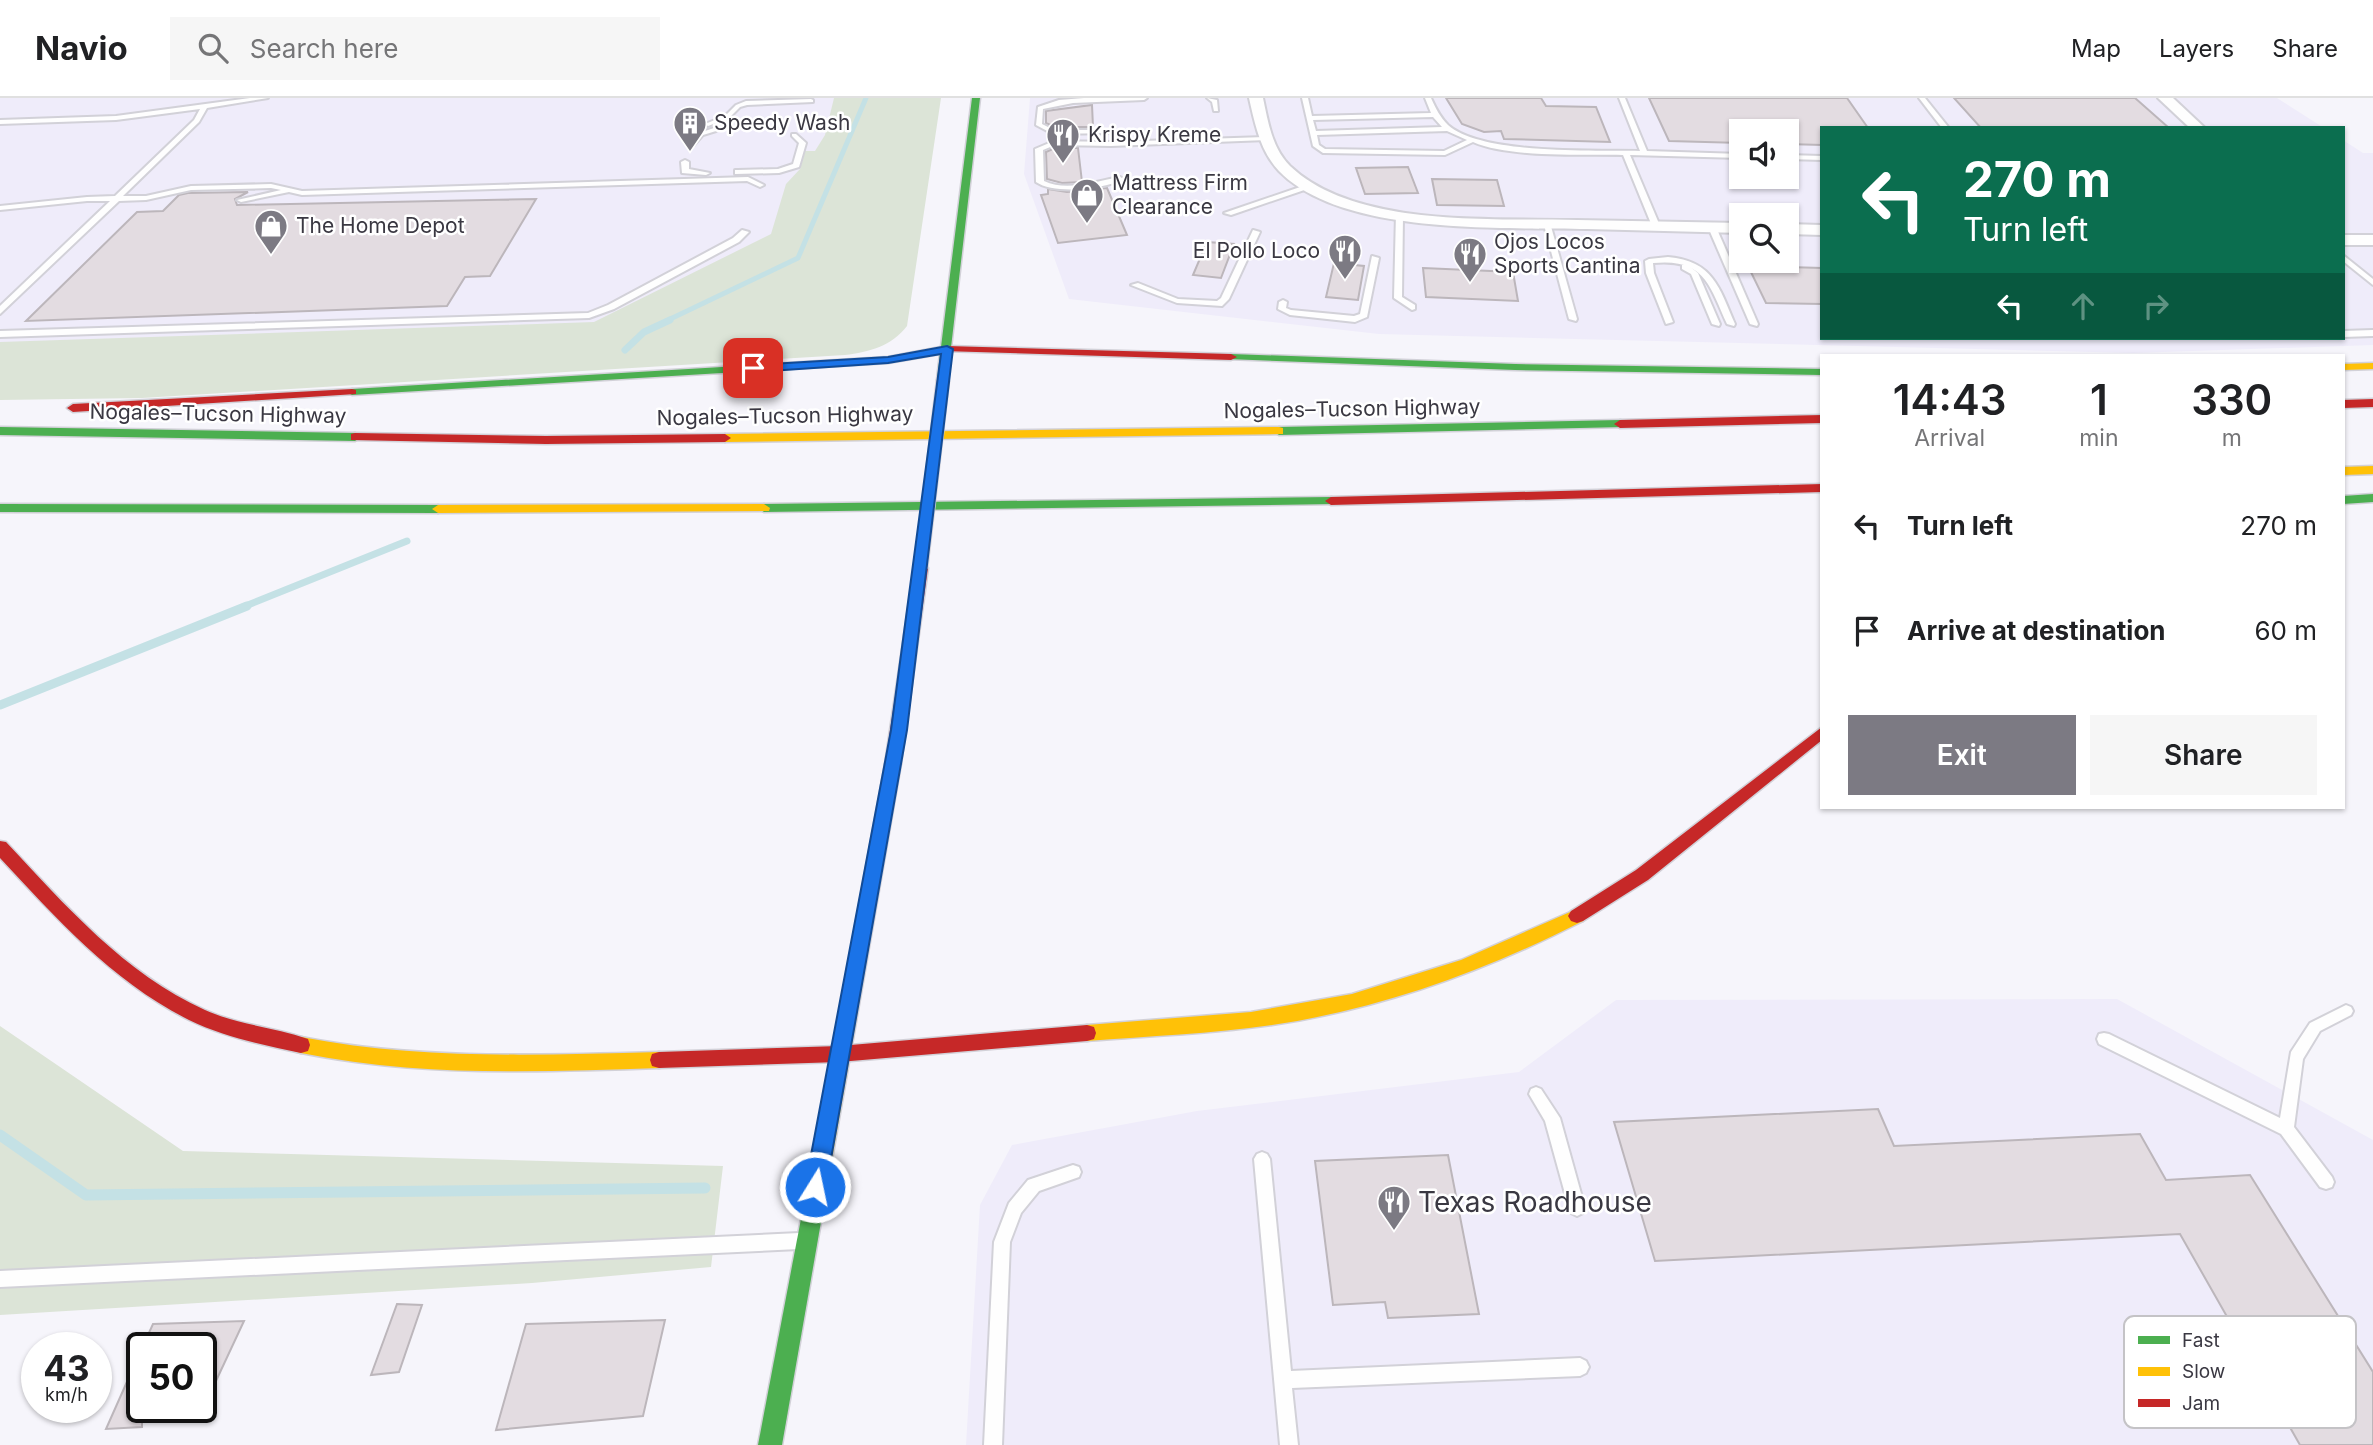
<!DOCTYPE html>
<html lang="en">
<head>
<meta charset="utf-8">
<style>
	body { margin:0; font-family:Inter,sans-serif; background:#f6f6f6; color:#202124; height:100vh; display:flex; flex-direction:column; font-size:26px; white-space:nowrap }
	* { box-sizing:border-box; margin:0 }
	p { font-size:23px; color:#757577 }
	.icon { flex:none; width:38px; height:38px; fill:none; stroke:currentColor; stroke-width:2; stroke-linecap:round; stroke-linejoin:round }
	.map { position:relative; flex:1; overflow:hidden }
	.sheet { position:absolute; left:1820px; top:256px; width:525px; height:455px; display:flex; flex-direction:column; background:#fff; border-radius:0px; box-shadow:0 2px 5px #0004 }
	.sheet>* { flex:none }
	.top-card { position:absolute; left:1820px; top:28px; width:525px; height:214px; border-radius:0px; box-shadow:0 2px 5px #0004; background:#0b6e4f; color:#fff; overflow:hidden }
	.buttons { position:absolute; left:1729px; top:21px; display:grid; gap:14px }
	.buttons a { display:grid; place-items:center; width:70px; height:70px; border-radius:0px; background:#fff; box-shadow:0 2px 5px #0004; font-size:35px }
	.speed { position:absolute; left:21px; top:1234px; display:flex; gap:14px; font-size:35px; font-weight:700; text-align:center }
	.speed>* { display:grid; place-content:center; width:91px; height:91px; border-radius:50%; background:#fff; box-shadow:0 2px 5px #0004; line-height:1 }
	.speed small { font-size:18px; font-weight:400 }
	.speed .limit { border:4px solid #111; border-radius:10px; background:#fff; color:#111 }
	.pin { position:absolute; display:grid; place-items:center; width:60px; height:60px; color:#fff; margin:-30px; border-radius:14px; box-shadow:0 4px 10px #0006 }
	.me { position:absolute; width:77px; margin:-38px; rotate:10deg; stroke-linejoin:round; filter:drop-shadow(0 0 5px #0008) }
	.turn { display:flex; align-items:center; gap:24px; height:147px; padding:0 28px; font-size:32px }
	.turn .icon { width:91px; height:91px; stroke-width:2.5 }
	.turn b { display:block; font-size:49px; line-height:60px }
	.lanes { display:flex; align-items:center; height:66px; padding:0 28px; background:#0003; justify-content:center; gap:35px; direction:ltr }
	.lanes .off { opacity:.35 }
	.eta { display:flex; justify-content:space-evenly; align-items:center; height:119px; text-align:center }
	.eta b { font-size:42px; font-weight:600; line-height:49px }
	.cta { display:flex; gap:14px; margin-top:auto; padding:14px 28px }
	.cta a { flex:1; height:80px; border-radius:0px; background:#7c7a83; color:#fff; font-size:28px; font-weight:600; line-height:80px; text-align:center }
	.cta a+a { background:#f6f6f6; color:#202124 }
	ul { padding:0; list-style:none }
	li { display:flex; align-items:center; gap:21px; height:105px; padding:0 28px }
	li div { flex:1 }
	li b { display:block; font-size:26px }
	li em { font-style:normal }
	header { display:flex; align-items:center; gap:42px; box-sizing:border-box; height:98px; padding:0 35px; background:#fff; border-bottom:2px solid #e0e0e0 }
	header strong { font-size:33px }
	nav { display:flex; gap:38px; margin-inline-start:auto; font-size:24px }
	.search { width:490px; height:63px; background:#f6f6f6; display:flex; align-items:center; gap:18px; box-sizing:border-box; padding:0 24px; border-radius:0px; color:#757577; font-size:26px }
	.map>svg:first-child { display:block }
	.built { fill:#efecfa; fill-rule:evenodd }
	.green { fill:#dce4d7 }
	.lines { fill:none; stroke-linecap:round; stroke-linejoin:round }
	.stream-far3 { stroke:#c4e1e5; stroke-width:5 }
	.stream-far2 { stroke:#c4e1e5; stroke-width:7 }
	.stream-far1 { stroke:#c4e1e5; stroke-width:9 }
	.stream { stroke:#c4e1e5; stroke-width:11 }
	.building { fill:#e3dce1; stroke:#bcb6bb; stroke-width:2 }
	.lane-casing { stroke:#d2d1d8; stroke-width:4 }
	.street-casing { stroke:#d2d1d8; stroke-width:4 }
	.fast-casing { stroke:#d2d1d8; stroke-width:3 }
	.slow-casing { stroke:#d2d1d8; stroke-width:3 }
	.jam-casing { stroke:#d2d1d8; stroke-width:3 }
	.lane { fill:#fefefe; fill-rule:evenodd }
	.street { fill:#fefefe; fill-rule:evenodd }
	.fast { fill:#4caf50; fill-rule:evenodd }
	.slow { fill:#ffc107; fill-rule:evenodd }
	.jam { fill:#c62828; fill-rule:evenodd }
	.jam-bridge-casing { stroke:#d2d1d8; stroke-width:15; stroke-linecap:butt }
	.jam-bridge { stroke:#c62828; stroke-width:12 }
	.route { fill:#1a73e8; stroke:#114b97; stroke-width:2 }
	.labels { text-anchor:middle; stroke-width:5; stroke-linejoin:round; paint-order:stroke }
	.far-poi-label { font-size:21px; fill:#3a3842; stroke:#fff; text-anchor:start }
	.far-street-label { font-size:21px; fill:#3a3842; stroke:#fff }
	.near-poi-label { font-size:28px; fill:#3a3842; stroke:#fff; text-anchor:start }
	.key { fill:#fff; stroke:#c4c3c6; stroke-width:2 }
	.key-label { font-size:19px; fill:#3a3842 }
</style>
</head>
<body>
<header>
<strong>Navio</strong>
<div class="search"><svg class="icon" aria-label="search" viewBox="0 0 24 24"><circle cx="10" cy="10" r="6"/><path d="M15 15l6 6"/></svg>Search here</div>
<nav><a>Map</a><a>Layers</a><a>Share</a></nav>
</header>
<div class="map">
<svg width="2373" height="1347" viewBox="0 0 2373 1347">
	<rect width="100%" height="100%" fill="#f6f5fb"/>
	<g class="built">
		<polygon points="0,0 901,0 860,206 606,242 0,263"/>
		<path d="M1030,0H2277L2324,30H1822V240H2343V42L2363,55H2373V247L2133,255L1379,236L1069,201L1024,76ZM1741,33H1787V79H1741ZM1741,117H1787V163H1741Z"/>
		<polygon points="2117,901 2373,1042 2373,1347 966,1347 980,1107 1012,1047 1197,1013 1519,974 1616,902"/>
	</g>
	<g class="green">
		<path d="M834,0H941L907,228C892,248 869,254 845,257L142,300L0,302V244L594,224L771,136L786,86L800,71L805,53H815L825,37Z"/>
		<polygon points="0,928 183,1053 723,1068 711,1169 532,1185 0,1217"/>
	</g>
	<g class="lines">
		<polyline class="stream-far3" points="666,223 798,160 866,0"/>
		<g class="stream-far2">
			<polyline points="625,252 644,234 670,222"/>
			<polyline points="243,509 407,443"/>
		</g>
		<polyline class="stream-far1" points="0,607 247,508"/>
		<polyline class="stream" points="0,1037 86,1097 705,1090"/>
	</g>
	<g class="building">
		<polygon points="1446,0 1541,0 1546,8 1596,9 1610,44 1504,41 1501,33 1484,34 1462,26"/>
		<polygon points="1649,0 1847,0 1868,30 1822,30 1822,47 1787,46 1787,33 1741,33 1741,45 1669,43"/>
		<polygon points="1954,0 2135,0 2169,30 1981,30"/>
		<polygon points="1092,7 1093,29 1055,29 1046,25 1046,13"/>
		<polygon points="1055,50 1078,50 1082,84 1062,85 1047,81 1046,54"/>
		<polygon points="1408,69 1418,95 1365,96 1356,70"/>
		<polygon points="1432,81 1497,82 1504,108 1437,107"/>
		<polygon points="1107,90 1127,137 1058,145 1041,97 1048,96 1048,91 1067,94"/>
		<polygon points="248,94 235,101 237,107 536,101 490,178 465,179 447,208 26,223 137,114 163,113 179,97 188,95"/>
		<polygon points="1207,144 1234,146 1221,180 1193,177"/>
		<polygon points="1334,165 1364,168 1358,202 1326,199"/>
		<polygon points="1748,168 1822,170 1822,206 1766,205"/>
		<polygon points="1423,170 1513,174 1518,203 1426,199"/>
		<polygon points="1878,1011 1894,1048 2140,1036 2166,1082 2250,1077 2373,1274 2373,1347 2300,1347 2180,1136 1655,1163 1614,1024"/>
		<polygon points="1448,1057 1479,1216 1388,1220 1385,1204 1333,1207 1315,1063"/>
		<polygon points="397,1206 422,1207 399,1274 371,1277"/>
		<polygon points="665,1222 643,1318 496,1332 526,1226"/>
		<polygon points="244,1223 201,1315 201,1250 142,1250 153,1226"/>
		<polygon points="142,1250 142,1329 106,1331"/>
	</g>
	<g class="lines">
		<defs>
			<g id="lane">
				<polygon points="250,0 268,0 207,10 199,24 123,98 146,98 191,88 271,86 302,93 748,79 764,87 760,89 747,83 302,97 289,94 241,104 237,102 281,92 271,90 191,92 146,102 119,103 0,216 0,208 110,103 87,103 0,112 0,108 87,99 115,98 194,22 200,11 116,22 0,26 0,22 116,18"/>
				<polygon points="1084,0 1147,0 1144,2 1073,5 1043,11 1042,26 1054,32 1113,32 1113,34 1111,35 1053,36 1036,27 1038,9 1059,2"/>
				<polygon points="1207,0 1217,2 1218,13 1214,13 1212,4"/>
				<path d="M1302,0H1308L1312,18L1431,15L1425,0H1431C1436,11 1440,19 1448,27C1482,57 1595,52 1640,53L1619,0H1625L1647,53L1741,56V60L1630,57L1660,128L1656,130L1652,128L1623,57C1582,56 1509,60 1473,44L1445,57L1323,55L1313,48ZM1433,19L1442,29L1316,33L1313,22ZM1447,33L1467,42L1444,53L1325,51L1319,47L1317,37Z"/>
				<polygon points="1919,0 1925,0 1949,30 1942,30"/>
				<polygon points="811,1 813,2 813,4 747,7 740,9 729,20 708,28 705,26 725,18 736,7 746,3"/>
				<polygon points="714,30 716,31 716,33 703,37 694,47 689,46 699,35"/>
				<polygon points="792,36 796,36 806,45 799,69 779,75 735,76 735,72 738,72 778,71 793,66 799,45 792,38"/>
				<path d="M1265,39L1267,40V42L1111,48L1055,47L1043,52L1044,83C1067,94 1096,83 1120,79L1124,81C1104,91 1055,97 1036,84L1035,51L1054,43L1111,44Z"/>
				<polygon points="1787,57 1822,58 1822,62 1787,61"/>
				<polygon points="685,62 689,64 689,71 710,75 706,77 682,75 681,64"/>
				<polygon points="1309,86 1316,88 1231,117 1224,115"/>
				<polygon points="1396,115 1403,117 1402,199 1415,207 1415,211 1412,212 1394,200"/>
				<polygon points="1543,123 1550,125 1577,221 1576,223 1569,221"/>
				<polygon points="1709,127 1716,129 1758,226 1757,228 1750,226 1708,129"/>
				<polygon points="742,132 749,134 739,144 614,211 589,220 0,239 0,233 588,215 608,207 733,140"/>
				<polygon points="1253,132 1260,134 1229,201 1222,208 1177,205 1131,187 1138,185 1178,201 1217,203 1221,200"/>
				<polygon points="2343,157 2373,181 2373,187 2343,163"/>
				<polygon points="1372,158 1379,160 1367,219 1355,224 1290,217 1278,211 1279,204 1283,202 1287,204 1286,210 1291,212 1354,218 1360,216"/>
				<path d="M1668,159C1713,163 1719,189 1735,226L1734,228L1727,226C1709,186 1704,160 1653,165L1654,175L1673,224L1666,226L1646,175L1645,163L1649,161Z"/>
				<polygon points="1682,167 1688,167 1698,175 1720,226 1719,228 1712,226 1691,176 1682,171"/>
				<polygon points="2373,232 2373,238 2343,239 2343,233"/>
				<polygon points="2346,907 2351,909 2353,913 2351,917 2320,933 2303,961 2294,1029 2332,1079 2334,1084 2332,1089 2326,1091 2320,1089 2281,1036 2099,946 2097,941 2099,936 2104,935 2109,936 2280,1020 2291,954 2310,925"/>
				<polygon points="1536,989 1541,991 1560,1020 1585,1110 1583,1115 1577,1118 1571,1115 1569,1110 1545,1023 1529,996 1531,991"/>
				<polygon points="1262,1054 1267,1056 1270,1061 1291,1273 1580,1260 1586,1263 1589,1269 1586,1275 1580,1278 1292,1290 1298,1347 1280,1347 1254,1061 1257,1056"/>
				<polygon points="1073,1067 1079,1069 1081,1074 1079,1079 1039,1093 1021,1115 1010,1144 1002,1347 984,1347 994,1144 1009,1105 1028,1082"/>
				<polygon points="799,1135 805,1137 807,1143 805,1149 799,1151 0,1189 0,1173"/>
			</g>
			<g id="street">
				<path d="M1249,0H1263C1268,24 1272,50 1290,68C1355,130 1493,120 1577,122C1631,123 1686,124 1741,125V135C1690,134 1638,132 1587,131C1502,129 1342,138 1279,73C1260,53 1255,26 1249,0Z"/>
				<polygon points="2158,0 2173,0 2205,30 2190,30"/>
				<polygon points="1787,126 1822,127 1822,137 1787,136"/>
				<rect x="2343" y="137" width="30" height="10"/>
			</g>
			<g id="fast">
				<polygon points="972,0 980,0 947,284 937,282 940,256 888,265 352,297 346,294 352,291 888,259 941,249"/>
				<polygon points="1231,256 1515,266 1822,271 1822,277 1515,272 1227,261 1227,257"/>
				<polygon points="1620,322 1624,323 1624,329 1279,337 1273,333 1279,329"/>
				<polygon points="0,329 355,335 361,339 355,343 0,337"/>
				<polygon points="2373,396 2373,404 2343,406 2343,398"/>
				<polygon points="1331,399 1336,400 1336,406 764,414 758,410 764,406"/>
				<polygon points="0,406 438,407 444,411 438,415 0,414"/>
				<polygon points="818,1074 825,1077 828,1084 782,1347 758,1347 808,1084 811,1077"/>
			</g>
			<g id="slow">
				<polygon points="2373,265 2373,271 2343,272 2343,266"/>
				<polygon points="1279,329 1283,330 1283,336 725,344 719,340 725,336"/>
				<polygon points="2373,368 2373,376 2343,377 2343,369"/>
				<polygon points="764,406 770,410 769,413 438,415 432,411 438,407"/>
				<polygon points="893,660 901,666 828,1084 825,1091 818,1094 811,1091 808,1084 885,666"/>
				<path d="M1577,811L1583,813L1586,818L1583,823C1485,873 1381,911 1272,927C1211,936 1149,938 1087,943L1080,941L1078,935L1080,929L1087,927L1251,914L1352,896L1461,862Z"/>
				<path d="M301,939C420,962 538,957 659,954L666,956L668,962L666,968L659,970C538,974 420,979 301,955L294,953L292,947L294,941Z"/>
			</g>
			<g id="jam">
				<polygon points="947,248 1231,256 1237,259 1231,262 943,253 943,249"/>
				<polygon points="352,291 356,292 356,296 73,314 67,310 73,306"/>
				<polygon points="2373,301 2373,309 2343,310 2343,302"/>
				<polygon points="1822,317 1822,325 1620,330 1614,326 1620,322"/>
				<polygon points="355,335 546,338 725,336 731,340 725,344 546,346 351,342 351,336"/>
				<polygon points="1822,386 1822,394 1331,407 1325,403 1331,399"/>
				<polygon points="921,466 928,470 901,666 893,672 885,666 914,470"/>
				<polygon points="1822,629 1822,642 1648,782 1583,823 1577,825 1571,823 1568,818 1571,813 1636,772"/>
				<path d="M0,743L6,744C65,807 125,876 205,912C238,927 274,929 308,941L310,947L308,953L301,955C263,947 224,939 189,922C113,884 57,821 0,760Z"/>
				<polygon points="1087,927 1094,929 1096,935 1094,941 1087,943 839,964 659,970 652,968 650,962 652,956 659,954 839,948"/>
			</g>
		</defs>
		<use href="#lane" class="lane-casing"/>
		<use href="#street" class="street-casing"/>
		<use href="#fast" class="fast-casing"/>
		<use href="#slow" class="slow-casing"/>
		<use href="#jam" class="jam-casing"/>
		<use href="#lane" class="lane"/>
		<use href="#street" class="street"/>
		<use href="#fast" class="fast"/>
		<use href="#slow" class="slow"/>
		<use href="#jam" class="jam"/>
		<defs>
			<polyline id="jam-bridge" points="921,470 943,282"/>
		</defs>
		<use href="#jam-bridge" class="jam-bridge-casing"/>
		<use href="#jam-bridge" class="jam-bridge"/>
	</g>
	<polygon class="route" points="947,248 953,251 907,632 826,1089 823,1096 815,1099 808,1096 805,1089 891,632 941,256 888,265 753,274 747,270 753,267 888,259"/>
	<defs>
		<symbol id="building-pin" viewBox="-11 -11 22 30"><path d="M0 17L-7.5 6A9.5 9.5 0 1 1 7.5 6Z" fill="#7c7a83" stroke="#fff"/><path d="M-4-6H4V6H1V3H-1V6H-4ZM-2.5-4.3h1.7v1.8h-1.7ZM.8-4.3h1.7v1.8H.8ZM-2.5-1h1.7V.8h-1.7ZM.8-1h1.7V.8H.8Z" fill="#fff"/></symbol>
		<symbol id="restaurant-pin" viewBox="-11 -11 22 30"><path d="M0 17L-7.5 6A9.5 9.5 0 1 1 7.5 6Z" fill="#7c7a83" stroke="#fff"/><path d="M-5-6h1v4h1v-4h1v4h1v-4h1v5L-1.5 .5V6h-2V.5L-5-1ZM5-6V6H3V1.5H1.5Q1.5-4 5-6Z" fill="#fff"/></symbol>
		<symbol id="shop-pin" viewBox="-11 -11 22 30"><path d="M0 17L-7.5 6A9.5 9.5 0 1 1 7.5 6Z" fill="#7c7a83" stroke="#fff"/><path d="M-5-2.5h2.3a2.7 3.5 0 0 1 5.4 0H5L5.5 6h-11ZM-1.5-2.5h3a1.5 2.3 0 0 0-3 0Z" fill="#fff"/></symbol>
	</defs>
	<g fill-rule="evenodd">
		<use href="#building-pin" x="671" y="6" width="38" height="52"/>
		<use href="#restaurant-pin" x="1044" y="18" width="38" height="52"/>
		<use href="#shop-pin" x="1068" y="78" width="38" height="52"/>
		<use href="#shop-pin" x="252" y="109" width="38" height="52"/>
		<use href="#restaurant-pin" x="1326" y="134" width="38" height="52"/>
		<use href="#restaurant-pin" x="1451" y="137" width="38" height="52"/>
		<use href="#restaurant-pin" x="1375" y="1085" width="38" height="52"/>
	</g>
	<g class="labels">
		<g class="far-poi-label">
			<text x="714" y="32">Speedy Wash</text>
			<text x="1088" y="44">Krispy Kreme</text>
			<text x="1112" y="92">Mattress Firm<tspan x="1112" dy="24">Clearance</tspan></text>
			<text x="296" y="135">The Home Depot</text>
			<text x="1494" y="151">Ojos Locos<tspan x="1494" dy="24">Sports Cantina</tspan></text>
			<text x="1320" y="160" text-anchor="end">El Pollo Loco</text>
		</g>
		<g class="far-street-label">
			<text transform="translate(1352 311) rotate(-1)" y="7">Nogales–Tucson Highway</text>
			<text transform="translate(218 316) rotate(1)" y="7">Nogales–Tucson Highway</text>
			<text transform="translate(785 318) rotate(-1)" y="7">Nogales–Tucson Highway</text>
		</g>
		<g class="near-poi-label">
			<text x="1418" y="1114">Texas Roadhouse</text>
		</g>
	</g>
	<rect x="2124" y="1218" width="232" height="112" rx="10" class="key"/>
	<rect x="2138" y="1238" width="32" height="8" fill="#4caf50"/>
	<rect x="2138" y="1269" width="32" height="9" fill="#ffc107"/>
	<rect x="2138" y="1301" width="32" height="8" fill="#c62828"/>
	<g class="key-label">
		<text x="2182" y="1249">Fast</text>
		<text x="2182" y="1280">Slow</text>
		<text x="2182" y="1312">Jam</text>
	</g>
</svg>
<div class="buttons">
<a><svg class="icon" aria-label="sound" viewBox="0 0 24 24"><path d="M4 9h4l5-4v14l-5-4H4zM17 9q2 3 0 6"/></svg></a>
<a><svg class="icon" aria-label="search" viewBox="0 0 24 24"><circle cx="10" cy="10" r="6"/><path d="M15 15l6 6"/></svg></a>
</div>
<div class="speed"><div>43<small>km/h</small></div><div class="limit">50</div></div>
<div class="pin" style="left:753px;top:270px;background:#d93025"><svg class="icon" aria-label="arrive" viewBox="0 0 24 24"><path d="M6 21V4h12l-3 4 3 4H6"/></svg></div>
<svg class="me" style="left:815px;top:1089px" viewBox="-20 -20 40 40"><circle r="17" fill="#1a73e8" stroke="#fff" stroke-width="3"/><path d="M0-11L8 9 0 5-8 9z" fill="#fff"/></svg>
<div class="top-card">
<div class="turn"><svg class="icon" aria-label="left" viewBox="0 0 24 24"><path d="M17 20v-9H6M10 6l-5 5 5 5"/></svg><div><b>270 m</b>Turn left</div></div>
<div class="lanes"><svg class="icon" aria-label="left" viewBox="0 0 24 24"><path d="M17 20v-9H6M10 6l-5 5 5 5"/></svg><svg class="icon off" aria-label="ahead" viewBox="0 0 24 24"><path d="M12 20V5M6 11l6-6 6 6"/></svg><svg class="icon off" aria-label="right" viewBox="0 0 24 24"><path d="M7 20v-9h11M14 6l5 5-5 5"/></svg></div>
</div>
<section class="sheet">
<div class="eta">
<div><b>14:43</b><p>Arrival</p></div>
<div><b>1</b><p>min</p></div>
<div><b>330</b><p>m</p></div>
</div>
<ul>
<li><svg class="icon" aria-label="left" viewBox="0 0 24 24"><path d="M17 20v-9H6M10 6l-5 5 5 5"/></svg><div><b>Turn left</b></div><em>270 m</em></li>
<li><svg class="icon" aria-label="arrive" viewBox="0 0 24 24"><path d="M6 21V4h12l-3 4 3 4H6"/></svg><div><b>Arrive at destination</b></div><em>60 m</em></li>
</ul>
<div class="cta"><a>Exit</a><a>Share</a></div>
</section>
</div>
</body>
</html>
